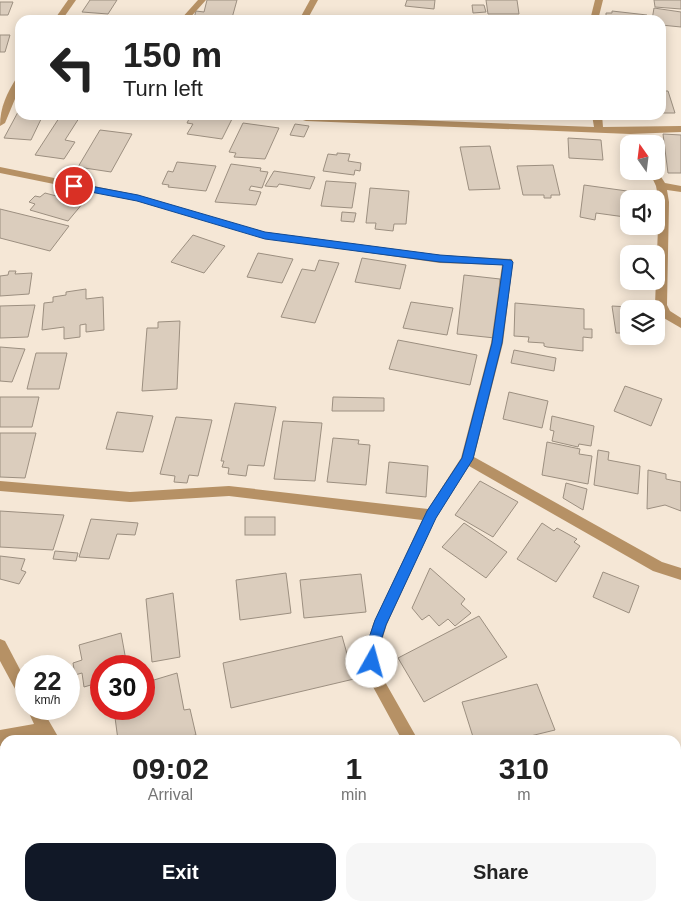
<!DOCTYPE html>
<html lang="en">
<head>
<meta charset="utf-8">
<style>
	body { margin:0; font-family:Arial,sans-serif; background:#f6f6f6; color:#222; height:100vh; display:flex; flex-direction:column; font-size:19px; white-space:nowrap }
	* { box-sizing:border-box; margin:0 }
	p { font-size:16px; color:#767676 }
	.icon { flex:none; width:28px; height:28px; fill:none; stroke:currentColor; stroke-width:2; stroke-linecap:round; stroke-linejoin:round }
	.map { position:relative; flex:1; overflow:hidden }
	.sheet { position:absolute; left:0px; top:735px; width:681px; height:176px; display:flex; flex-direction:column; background:#fff; border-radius:15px 15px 0 0; box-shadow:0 2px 12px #0003 }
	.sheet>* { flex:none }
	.hud { position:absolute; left:15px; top:15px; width:651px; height:105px; border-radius:15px; box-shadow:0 2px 12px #0003; background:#fff; color:#222; overflow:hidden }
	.needle { width:32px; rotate:346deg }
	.tools { position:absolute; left:620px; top:135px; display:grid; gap:10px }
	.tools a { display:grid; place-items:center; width:45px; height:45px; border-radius:10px; background:#fff; box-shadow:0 2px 12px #0003; font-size:25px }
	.speed { position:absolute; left:15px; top:655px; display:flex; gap:10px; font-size:25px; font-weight:700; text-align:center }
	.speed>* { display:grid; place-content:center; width:65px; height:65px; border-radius:50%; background:#fff; box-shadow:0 2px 12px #0003; line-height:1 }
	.speed small { font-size:12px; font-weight:400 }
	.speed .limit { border:8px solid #d22; background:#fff; color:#111 }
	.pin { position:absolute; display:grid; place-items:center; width:42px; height:42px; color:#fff; margin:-21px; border:2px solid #fff; border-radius:50%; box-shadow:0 1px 5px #0007 }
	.me { position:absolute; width:55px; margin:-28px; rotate:7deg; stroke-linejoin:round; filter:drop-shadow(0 0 4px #0008) }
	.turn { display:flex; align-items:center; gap:18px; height:105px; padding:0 25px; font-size:22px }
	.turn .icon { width:65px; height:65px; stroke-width:2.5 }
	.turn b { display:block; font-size:35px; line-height:42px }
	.eta { display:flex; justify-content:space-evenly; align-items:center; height:85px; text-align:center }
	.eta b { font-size:30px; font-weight:600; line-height:35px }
	.action { display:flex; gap:10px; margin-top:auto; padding:10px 25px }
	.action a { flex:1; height:58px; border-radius:15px; background:#111827; color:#fff; font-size:20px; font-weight:600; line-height:58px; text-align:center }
	.action a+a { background:#f6f6f6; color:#222 }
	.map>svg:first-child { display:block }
	.building { fill:#dbcdbd; stroke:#9c8f80 }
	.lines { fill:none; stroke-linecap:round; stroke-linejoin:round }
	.minor { fill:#b69165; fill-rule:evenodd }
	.route { fill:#1a73e8; stroke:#114b97 }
</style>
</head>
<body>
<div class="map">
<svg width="681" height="911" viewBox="0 0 681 911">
	<rect width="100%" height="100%" fill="#f5e7d6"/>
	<g class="building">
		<polygon points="90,0 117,0 108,14 82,12"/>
		<polygon points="207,0 237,0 232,18 194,18 196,11 204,12"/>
		<polygon points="407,0 435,0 434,9 405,6"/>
		<polygon points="486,0 517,0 519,14 488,14"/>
		<polygon points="654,0 681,0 681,9 655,7"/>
		<polygon points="0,2 13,2 8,15 0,15"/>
		<polygon points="472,5 484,5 486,12 473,13"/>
		<polygon points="654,8 681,12 681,27 661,25 661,20 652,20"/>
		<polygon points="612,11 647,15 646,20 606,19 606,13 612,13"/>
		<polygon points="0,35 10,35 5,52 0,52"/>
		<polygon points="661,91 668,91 675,113 661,113"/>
		<polygon points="18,112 20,112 20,115 43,115 31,140 4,138"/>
		<polygon points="61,115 81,115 65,140 75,142 64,159 35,155"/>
		<polygon points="191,115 234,115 222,139 187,134 193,124 187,123"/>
		<polygon points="243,123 279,128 265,159 234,157 236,153 229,152"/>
		<polygon points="295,124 309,126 304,137 290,135"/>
		<polygon points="100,130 132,134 111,172 78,167"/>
		<polygon points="663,134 681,135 681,173 668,173"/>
		<polygon points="568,138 601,140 603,160 569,158"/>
		<polygon points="490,146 500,189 469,190 460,147"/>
		<polygon points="337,153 350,154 348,161 361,163 360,171 355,170 354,175 323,171 328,154 337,155"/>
		<polygon points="177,162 216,166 206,191 168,187 169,185 162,184 168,171 173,172"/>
		<polygon points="231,164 261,168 260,171 268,172 262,188 251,186 249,190 261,192 256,205 215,202"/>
		<polygon points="553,165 560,195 551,195 551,198 544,198 544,195 523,195 517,166"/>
		<polygon points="274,171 315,177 310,189 279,184 277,187 265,186"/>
		<polygon points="326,181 356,183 352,208 321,206"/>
		<polygon points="584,185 627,191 625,217 596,213 595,220 580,217"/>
		<polygon points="370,188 409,191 406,224 394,224 393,231 375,229 376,223 366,223"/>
		<polygon points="45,193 83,203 68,221 30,210 35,204 29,202 35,196 40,197"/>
		<polygon points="0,209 69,226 50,251 0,238"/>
		<polygon points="342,212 356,213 354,222 341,221"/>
		<polygon points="193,235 225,246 204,273 171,262"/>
		<polygon points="258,253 293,259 282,283 247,277"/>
		<polygon points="362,258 406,265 400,289 355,282"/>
		<polygon points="319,260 339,263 315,323 281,317 302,269 315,271"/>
		<polygon points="9,271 16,271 15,274 32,273 29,294 0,296 0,276 8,275"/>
		<polygon points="464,275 500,279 495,338 457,334"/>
		<polygon points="86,289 86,299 103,297 104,330 86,332 86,324 80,325 80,337 64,339 64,327 42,330 44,303 53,302 53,297 66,295 66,292"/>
		<polygon points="411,302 453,308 447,335 403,328"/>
		<polygon points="515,303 584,309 584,329 592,329 592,338 583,337 583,351 547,347 544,346 544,343 528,342 529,337 514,336"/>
		<polygon points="35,305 28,337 0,338 0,306"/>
		<polygon points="612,306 647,308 647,309 629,309 629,333 616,333"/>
		<polygon points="180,321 177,389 142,391 147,328 158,328 158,322"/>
		<polygon points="398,340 477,355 470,385 389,369"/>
		<polygon points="0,347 25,349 12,382 0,381"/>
		<polygon points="514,350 556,358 554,371 511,363"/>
		<polygon points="36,353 67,353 59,389 27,389"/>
		<polygon points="625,386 662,399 651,426 614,411"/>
		<polygon points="509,392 548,401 542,428 503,419"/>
		<polygon points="0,397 39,397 32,427 0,427"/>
		<polygon points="333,397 384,398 384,411 332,411"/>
		<polygon points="235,403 276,407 264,466 248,465 246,476 228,474 229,468 222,467 224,461 221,461"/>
		<polygon points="117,412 153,416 143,452 106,449"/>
		<polygon points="552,416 594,426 591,446 579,444 578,447 552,441 554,431 550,430"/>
		<polygon points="176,417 212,420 198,476 189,475 187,483 174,482 175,476 160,474"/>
		<polygon points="283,421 322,423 315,481 274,479"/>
		<polygon points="0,433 36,433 25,478 0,477"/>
		<polygon points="333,438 359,440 358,444 370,445 366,485 327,482"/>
		<polygon points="547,442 580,449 579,454 592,456 588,484 542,475"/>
		<polygon points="598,450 609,452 608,460 640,466 638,494 594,485"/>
		<polygon points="389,462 428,466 426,497 386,493"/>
		<polygon points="648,470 666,474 666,479 681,482 681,511 665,505 647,509"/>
		<polygon points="480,481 518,502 493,537 455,515"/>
		<polygon points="566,483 587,489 583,510 563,498"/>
		<polygon points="0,511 64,515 53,550 0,547"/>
		<rect x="245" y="517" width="30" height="18"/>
		<polygon points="91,519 138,523 135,535 117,534 109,559 79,557"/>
		<polygon points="464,523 507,552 486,578 442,547"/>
		<polygon points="542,523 554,531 557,528 577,539 574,542 580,546 556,582 517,559"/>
		<polygon points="55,551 78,553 76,561 53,559"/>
		<polygon points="0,556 25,559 21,570 26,572 19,584 0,579"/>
		<polygon points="430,568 465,599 461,604 471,613 455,626 448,619 439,626 429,615 422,620 412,608"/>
		<polygon points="603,572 639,586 629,613 593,597"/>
		<polygon points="286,573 291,613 240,620 236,580"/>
		<polygon points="361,574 366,612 304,618 300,580"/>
		<polygon points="173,593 180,657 152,662 146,599"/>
		<polygon points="479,616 507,657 424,702 398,658"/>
		<polygon points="121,633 127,666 101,666 101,682 84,687 82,673 75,675 73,663 82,660 79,645"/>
		<polygon points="342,636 354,679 231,708 223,663"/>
		<polygon points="177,673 184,710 190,709 196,735 190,736 190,740 118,740 114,710 144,709 144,683"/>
		<polygon points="537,684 555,730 514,740 474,740 462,702"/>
		<polygon points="681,793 681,829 676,830 676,794"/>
		<polygon points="5,796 5,856 0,857 0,797"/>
		<polygon points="681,835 681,881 676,868 676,836"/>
		<polygon points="23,906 87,906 89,911 24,911"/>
		<polygon points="282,906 296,906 297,911 311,906 329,906 330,911 266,911"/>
		<polygon points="357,906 476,906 477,911 358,911"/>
		<polygon points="616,906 674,906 676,911 617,911"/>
	</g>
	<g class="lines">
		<g class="minor">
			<polygon points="68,0 76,0 62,20 54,20"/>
			<polygon points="198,0 206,0 188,20 180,20"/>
			<polygon points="310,0 318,0 307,20 299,20"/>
			<polygon points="595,0 603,0 598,20 590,20"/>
			<path d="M20,76V87L5,123L0,126C0,107 7,93 17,77Z"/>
			<polygon points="287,115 594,127 592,115 602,115 603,127 681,126 681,132 630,134 306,121"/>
			<polygon points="0,167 138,195 265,232 440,255 512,259 513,262 503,343 474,457 662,562 681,568 681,580 653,571 469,466 436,518 387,624 379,650 380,673 418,740 402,740 366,674 365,650 373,624 422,520 229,496 130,502 0,491 0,481 130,492 229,486 428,509 461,458 491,343 502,265 440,263 265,238 137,201 0,173"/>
			<polygon points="656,169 665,183 681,186 681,192 667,190 669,202 667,305 670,311 681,318 681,328 662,317 655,305 659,202 656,186 649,171 656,171"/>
			<polygon points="0,639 5,641 26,681 26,702 21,700 0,661"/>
			<polygon points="27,709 42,709 60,740 43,740 42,738 5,740 5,745 0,746 0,730 34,724"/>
			<polygon points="135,906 152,906 153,911 137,911"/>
			<polygon points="501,906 518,906 519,911 503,911"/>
		</g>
	</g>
	<polygon class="route" points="74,183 138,195 265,232 440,255 511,260 513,262 502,343 473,459 436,518 386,625 378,650 379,662 377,666 372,668 368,666 365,650 375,620 427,511 462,458 492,343 503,265 440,262 265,239 137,201 70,188 69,186"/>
</svg>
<div class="tools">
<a><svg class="needle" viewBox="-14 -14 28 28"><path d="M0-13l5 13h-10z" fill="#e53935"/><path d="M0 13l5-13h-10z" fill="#767676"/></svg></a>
<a><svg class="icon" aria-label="sound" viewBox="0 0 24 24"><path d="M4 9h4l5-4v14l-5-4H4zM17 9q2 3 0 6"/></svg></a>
<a><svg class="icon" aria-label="search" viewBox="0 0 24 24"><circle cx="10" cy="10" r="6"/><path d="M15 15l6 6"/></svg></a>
<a><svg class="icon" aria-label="layers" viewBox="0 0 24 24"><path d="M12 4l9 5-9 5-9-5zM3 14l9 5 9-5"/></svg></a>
</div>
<div class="speed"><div>22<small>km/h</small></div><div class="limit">30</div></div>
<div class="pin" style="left:74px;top:186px;background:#d93025"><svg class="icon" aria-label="arrive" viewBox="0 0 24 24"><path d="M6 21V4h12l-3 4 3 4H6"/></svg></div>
<svg class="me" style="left:372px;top:662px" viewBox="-20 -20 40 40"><circle r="19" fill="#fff"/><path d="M0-13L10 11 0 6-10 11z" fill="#1a73e8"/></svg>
<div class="hud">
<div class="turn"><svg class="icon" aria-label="left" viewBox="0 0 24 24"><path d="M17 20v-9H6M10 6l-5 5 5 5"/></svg><div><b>150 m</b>Turn left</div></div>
</div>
<section class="sheet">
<div class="eta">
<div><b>09:02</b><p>Arrival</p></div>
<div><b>1</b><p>min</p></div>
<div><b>310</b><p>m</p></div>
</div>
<div class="action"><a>Exit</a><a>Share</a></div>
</section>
</div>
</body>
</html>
